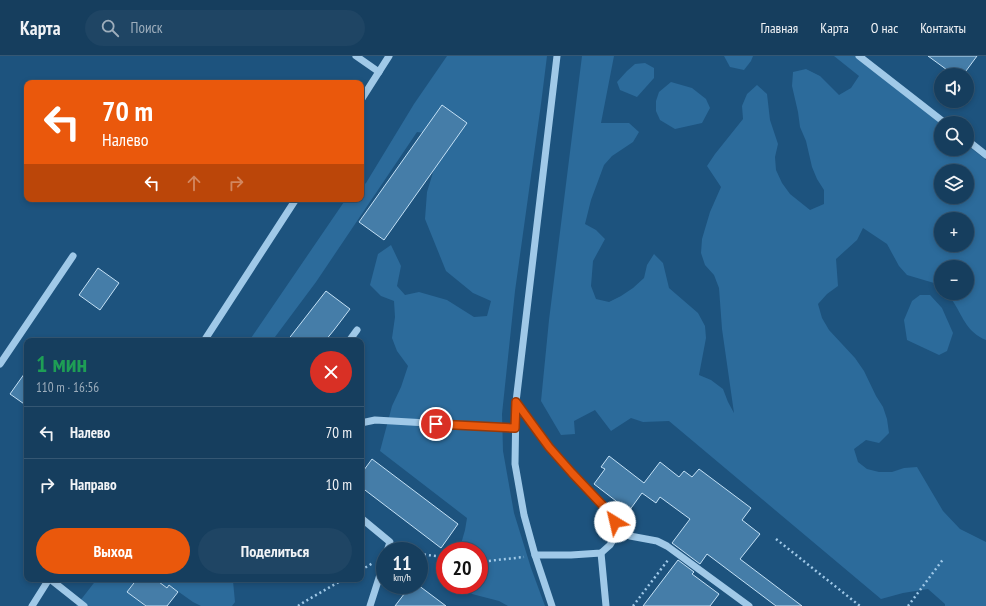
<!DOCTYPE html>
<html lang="ru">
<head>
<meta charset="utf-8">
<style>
	body { margin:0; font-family:"PT Sans Narrow",sans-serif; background:#1f4564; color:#f1f3f6; height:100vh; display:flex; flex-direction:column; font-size:15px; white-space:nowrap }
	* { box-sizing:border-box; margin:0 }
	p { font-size:13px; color:#9eaebc }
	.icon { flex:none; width:22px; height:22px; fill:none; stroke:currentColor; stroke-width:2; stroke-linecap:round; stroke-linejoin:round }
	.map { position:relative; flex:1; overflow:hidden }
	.sheet { position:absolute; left:24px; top:282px; width:340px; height:244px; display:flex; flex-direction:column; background:#163e5e; border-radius:8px; box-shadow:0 2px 6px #0003,0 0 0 1px #355773 }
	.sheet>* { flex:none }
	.banner { position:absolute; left:24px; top:24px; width:340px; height:122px; border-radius:8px; box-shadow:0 2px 6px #0003,0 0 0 1px #355773; background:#ea580c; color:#fff; overflow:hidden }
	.controls { position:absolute; left:934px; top:12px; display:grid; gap:8px }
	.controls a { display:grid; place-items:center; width:40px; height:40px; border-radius:50%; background:#163e5e; box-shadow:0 2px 6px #0003,0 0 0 1px #355773; font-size:20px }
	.speed { position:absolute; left:376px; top:486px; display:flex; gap:8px; font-size:20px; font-weight:700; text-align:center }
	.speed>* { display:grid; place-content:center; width:52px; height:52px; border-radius:50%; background:#163e5e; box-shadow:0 2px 6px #0003,0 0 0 1px #355773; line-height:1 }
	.speed small { font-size:10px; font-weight:400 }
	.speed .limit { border:6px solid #d22; background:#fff; color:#111 }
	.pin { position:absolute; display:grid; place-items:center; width:34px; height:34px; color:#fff; margin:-17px; border:2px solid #fff; border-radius:50%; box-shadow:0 1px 4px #0007 }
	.me { position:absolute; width:44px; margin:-22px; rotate:324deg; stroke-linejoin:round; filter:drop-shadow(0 0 3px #0008) }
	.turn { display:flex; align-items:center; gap:14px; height:84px; padding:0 12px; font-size:18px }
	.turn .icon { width:52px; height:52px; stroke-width:2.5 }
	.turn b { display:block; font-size:28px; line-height:34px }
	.lanes { display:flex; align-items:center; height:38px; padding:0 12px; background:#0003; justify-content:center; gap:20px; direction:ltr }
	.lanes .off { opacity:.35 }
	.round { display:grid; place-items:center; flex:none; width:42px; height:42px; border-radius:21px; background:#1f4564 }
	.headline { display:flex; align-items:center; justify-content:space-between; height:68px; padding:0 12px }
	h1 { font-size:24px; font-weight:800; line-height:30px; color:#1e9e55 }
	.action { display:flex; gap:8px; margin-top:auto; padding:8px 12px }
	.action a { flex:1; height:46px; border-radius:24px; background:#ea580c; color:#fff; font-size:16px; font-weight:800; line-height:46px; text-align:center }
	.action a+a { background:#1f4564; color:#f1f3f6 }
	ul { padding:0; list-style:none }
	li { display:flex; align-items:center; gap:12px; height:52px; padding:0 12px; border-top:1px solid #355773 }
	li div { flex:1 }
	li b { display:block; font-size:15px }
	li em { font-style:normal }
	header { display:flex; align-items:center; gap:24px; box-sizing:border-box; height:56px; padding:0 20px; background:#163e5e; border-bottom:1px solid #355773 }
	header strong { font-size:19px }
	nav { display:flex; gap:22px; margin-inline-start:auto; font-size:14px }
	.search { width:280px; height:36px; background:#1f4564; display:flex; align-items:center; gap:10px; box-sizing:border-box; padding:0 14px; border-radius:22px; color:#9eaebc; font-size:15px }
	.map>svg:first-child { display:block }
	.green { fill:#2c6b9b; fill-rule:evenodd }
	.building { fill:#457da8; stroke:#c4e1f6 }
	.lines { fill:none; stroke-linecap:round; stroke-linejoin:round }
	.path { stroke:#a0c9e8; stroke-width:2.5; stroke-dasharray:2 3; stroke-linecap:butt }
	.minor { stroke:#a0c9e8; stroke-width:7 }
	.route-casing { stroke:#983908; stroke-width:10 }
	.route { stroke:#ea580c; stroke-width:7 }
</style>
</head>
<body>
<header>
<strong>Карта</strong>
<div class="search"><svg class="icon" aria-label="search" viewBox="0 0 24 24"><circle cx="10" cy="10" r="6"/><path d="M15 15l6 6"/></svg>Поиск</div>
<nav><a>Главная</a><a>Карта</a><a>О нас</a><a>Контакты</a></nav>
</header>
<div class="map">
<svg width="986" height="550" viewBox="0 0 986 550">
	<rect width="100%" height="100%" fill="#1d537e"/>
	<g class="green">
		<polygon points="447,0 547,0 541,48 515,235 502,358 503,395 514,457 531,512 545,550 508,550 499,545 472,538 464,529 479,529 479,495 459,495 465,474 467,462 380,395 392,350 401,331 408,310 397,295 392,282 395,261 394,245 381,240 370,229 378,198 391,189 401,210 397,230 405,239 419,236 447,244 474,261 487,260 491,245 473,237 446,215 425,163 427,136 438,100 431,78 417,76 316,226 272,285 249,285 346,143 361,143 361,131 366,127 414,48"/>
		<path d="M582,0H614L601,67H629L639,76L633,86L612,100L604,109L591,144L585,168L596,174L605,183L593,205L591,230L596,243L609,246L621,240L633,232L644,222L647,209L654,198L663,207L669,232L698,257L705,270L706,282L699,319L711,324L723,333L728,346L734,357L722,273L719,232L714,219L705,209L701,197L702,183L710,156L721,131L707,110L715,98L743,63L742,50L747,38L757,29L767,38L770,64L778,88L775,101L776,114L782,127L790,138L810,154L824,148V134L817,123L812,111L806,85L800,71L798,56L792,30L793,16L806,13L820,20L839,39L851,32L859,20L834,0H855L941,68V93H967V89L986,104V284C967,276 964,263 954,247C952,243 949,240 946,237H967V211H941V232L934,227L907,219L899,210L887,188L863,172L857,184L836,203L838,230L827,238L818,248L822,262L829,274L855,302L864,315L876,340L883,351L887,363L889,377L879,387L866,384L854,393L858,406L867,413L879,416H892L904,412L917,411L943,455L960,473L986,486V550H945V548L928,533L903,537L881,543L669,365L643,366L631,362L611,375L595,354L574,365L575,378L561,379L541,345L549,264ZM941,115H967V141H941ZM941,163H967V189H941Z"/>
		<polygon points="724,0 753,0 751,5 744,14 730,11"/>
		<polygon points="645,7 654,12 654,22 637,41 620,34 617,26 627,15 635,8"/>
		<polygon points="671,26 692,32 706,43 710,52 702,67 675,73 660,64 656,55 656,45 659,36"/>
		<polygon points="920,239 930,239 942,252 953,277 947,295 939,299 907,284 904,264 912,245"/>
		<polygon points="97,523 137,523 127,536 145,550 76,550"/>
		<polygon points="155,523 232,523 233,525 235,546 232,550 201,550 193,546 169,529 167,532"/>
	</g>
	<g class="building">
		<polygon points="928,0 977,0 963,19 954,19"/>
		<polygon points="442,49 467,67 384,184 359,166"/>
		<polygon points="98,212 119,227 100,254 79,239"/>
		<polygon points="326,235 350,253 334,274 325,285 287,285"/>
		<polygon points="27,314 27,350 10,338"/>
		<polygon points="609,400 644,427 660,406 679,421 684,415 692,421 699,413 751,452 742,464 760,478 740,503 802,550 776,550 707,498 700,508 672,487 690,463 660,441 656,447 642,437 629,455 594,428 605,413 601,411"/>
		<polygon points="372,403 458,468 441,492 361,431 361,418"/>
		<polygon points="678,504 694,516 692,518 719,538 710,550 643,550"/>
		<polygon points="137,523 155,523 167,532 169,529 178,536 167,550 146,550 127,536"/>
		<polygon points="411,529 418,529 446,550 395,550"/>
	</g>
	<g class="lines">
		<g class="path">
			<polyline points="776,483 860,550"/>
			<polyline points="419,498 445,501"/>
			<polyline points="479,506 524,501"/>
			<polyline points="361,514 373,507"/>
			<polyline points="298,550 304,546 344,523"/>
			<polyline points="633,550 668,504"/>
			<polyline points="908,550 944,502"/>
		</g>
		<g class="minor">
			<polyline points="356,0 379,16"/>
			<polyline points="859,0 945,67"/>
			<polyline points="361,44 389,0"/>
			<polyline points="967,84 986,99"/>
			<polyline points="204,285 296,143"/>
			<polyline points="349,285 357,274"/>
			<polyline points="0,308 73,200"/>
			<polyline points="516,346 549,391 572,417 606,453 615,466 616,479 610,489 601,497 571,499 535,499"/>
			<polyline points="361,367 375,364 515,372"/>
			<polyline points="361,462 390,486 387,495"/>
			<polyline points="615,466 622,474 630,480 657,485 667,490 749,550"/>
			<polyline points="601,497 606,550"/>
			<polyline points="50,523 84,550"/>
			<polyline points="32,550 49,523"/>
			<polyline points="370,550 385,503"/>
			<polyline points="552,550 535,499 524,459 515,408 516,346 557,0"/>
		</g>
	</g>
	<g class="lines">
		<defs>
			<polyline id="route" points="436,368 515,372 516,346 549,391 572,417 606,453 615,466"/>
		</defs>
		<use href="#route" class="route-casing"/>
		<use href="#route" class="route"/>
	</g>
</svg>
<div class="controls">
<a><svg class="icon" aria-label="sound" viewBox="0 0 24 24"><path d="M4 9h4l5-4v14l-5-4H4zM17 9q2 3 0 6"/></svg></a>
<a><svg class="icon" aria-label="search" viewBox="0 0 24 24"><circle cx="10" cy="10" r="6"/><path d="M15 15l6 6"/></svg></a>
<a><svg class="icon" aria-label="layers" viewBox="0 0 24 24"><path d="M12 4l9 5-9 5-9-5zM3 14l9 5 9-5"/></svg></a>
<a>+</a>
<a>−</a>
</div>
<div class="speed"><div>11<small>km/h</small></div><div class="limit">20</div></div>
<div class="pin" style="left:436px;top:368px;background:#d93025"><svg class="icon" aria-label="arrive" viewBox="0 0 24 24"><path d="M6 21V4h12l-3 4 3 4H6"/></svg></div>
<svg class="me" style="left:615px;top:466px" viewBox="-20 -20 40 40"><circle r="19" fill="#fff"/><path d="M0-13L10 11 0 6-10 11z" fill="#ea580c"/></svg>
<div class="banner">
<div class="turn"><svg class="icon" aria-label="left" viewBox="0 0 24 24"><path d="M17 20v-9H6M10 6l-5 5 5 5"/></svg><div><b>70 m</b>Налево</div></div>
<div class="lanes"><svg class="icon" aria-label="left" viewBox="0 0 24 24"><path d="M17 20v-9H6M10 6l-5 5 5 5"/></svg><svg class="icon off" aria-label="ahead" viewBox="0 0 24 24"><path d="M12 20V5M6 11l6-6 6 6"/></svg><svg class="icon off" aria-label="right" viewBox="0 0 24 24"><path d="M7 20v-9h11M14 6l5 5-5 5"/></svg></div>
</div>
<section class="sheet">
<div class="headline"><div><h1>1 мин</h1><p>110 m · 16:56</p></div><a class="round" style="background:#d93025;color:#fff"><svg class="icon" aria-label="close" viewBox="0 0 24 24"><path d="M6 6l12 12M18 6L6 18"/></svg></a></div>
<ul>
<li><svg class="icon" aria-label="left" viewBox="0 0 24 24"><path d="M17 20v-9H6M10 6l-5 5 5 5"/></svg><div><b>Налево</b></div><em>70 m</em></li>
<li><svg class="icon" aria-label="right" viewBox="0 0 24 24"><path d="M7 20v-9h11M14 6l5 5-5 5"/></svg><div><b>Направо</b></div><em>10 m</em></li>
</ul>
<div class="action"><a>Выход</a><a>Поделиться</a></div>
</section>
</div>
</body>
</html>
